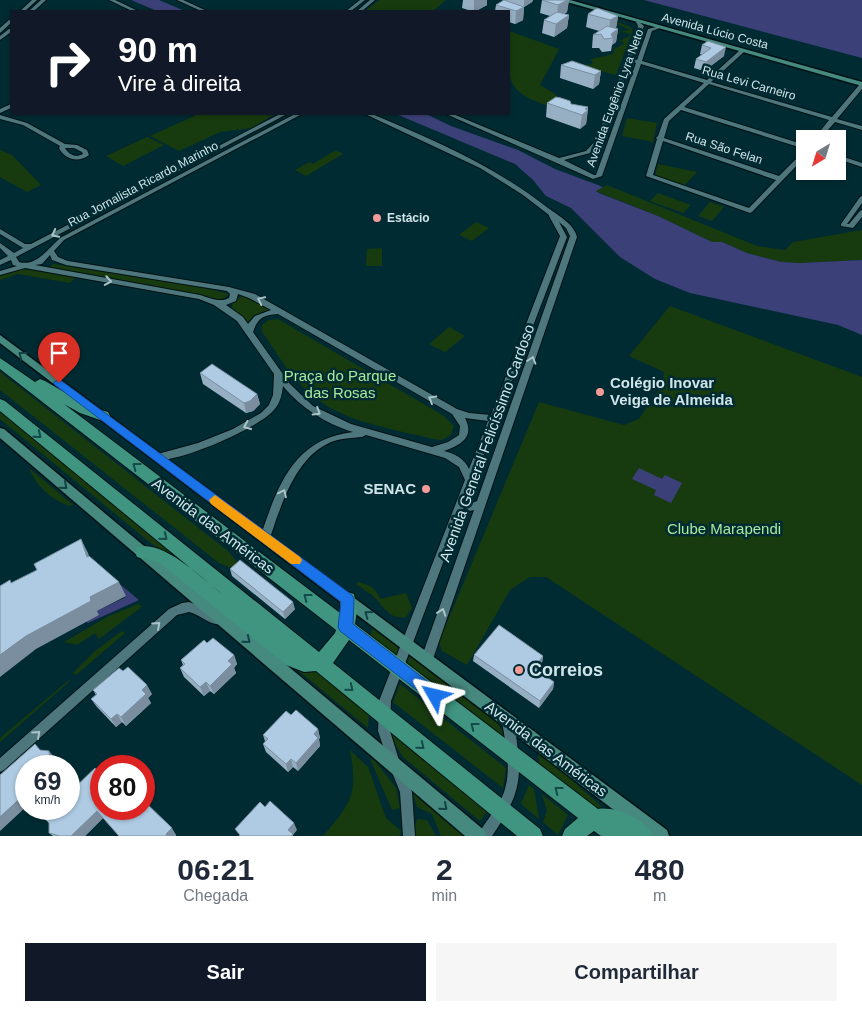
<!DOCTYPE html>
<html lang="pt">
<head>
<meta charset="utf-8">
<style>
	body { margin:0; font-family:Helvetica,sans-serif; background:#f6f6f7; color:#1f2937; height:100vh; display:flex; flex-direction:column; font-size:19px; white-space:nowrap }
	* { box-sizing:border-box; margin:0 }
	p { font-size:16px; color:#747a83 }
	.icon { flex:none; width:28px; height:28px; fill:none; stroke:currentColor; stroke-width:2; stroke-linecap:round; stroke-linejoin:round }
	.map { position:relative; height:836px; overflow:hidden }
	.side { display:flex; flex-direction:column; background:#fff; flex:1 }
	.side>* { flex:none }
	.hud { position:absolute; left:10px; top:10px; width:500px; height:105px; border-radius:0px; box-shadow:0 1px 4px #0004; background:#111827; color:#fff; overflow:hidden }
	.needle { width:32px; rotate:218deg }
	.fabs { position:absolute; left:796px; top:130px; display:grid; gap:10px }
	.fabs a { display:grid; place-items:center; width:50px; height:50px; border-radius:0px; background:#fff; box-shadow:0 1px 4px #0004; font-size:25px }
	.speed { position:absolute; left:15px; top:755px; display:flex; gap:10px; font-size:25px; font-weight:700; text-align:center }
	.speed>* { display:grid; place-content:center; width:65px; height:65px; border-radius:50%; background:#fff; box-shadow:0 1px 4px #0004; line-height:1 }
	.speed small { font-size:12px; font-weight:400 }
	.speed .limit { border:8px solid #d22; background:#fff; color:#111 }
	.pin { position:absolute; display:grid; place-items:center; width:42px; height:42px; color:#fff; margin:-51px -21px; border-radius:50% 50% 50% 0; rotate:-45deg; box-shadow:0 0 5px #0007 }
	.pin .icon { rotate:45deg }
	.me { position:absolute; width:55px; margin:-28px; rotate:307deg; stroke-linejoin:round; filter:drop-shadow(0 0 4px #0008) }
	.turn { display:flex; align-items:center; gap:18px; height:105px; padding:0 25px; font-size:22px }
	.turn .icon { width:65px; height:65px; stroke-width:2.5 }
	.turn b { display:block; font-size:35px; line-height:42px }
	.eta { display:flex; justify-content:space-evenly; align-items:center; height:85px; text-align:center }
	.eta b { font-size:30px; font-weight:600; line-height:35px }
	.button { display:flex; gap:10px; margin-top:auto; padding:10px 25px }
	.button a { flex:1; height:58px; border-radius:0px; background:#111827; color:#fff; font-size:20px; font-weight:600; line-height:58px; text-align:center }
	.button a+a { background:#f6f6f7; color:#1f2937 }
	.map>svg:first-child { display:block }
	.green { fill:#173b0f }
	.water { fill:#3c4079 }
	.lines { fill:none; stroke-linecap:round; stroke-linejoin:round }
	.minor-casing { stroke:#001215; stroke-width:2 }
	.major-casing { stroke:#001215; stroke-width:3 }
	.highway-casing { stroke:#001215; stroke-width:2 }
	.minor { fill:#4e777d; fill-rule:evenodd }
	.major { fill:#46897f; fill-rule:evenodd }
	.highway { fill:#409581; fill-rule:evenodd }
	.wall { fill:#96afc3 }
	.shaded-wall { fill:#7a8e9f }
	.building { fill:#aecbe3; stroke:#7a8e9f }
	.oneway { stroke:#a9c4c9 }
	.oneway2 { stroke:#124245 }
	.oneway3 { stroke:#134b4a }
	.route { fill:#1a73e8; stroke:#114b97 }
	.slow { fill:#f59e0b }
	.poi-dot { fill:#f59b98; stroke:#002b32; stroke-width:2 }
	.labels { text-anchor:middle; stroke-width:5; stroke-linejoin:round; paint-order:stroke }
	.far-street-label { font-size:12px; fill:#d0e5e9; stroke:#002b32 }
	.far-poi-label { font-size:12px; font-weight:bold; fill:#d0e5e9; stroke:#002b32; text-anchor:start }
	.park-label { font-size:15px; fill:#a8ea9a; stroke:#002b32 }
	.poi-label { font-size:15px; font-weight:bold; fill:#d0e5e9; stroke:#002b32; text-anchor:start }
	.street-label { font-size:15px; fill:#d0e5e9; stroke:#002b32 }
	.near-poi-label { font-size:18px; font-weight:bold; fill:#d0e5e9; stroke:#002b32; text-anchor:start }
</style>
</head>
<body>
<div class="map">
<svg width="862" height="836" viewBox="0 0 862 836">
	<rect width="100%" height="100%" fill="#002b32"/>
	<g class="green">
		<polygon points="380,0 446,0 433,11 365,11"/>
		<path d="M604,18L629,26L633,30L616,75L601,71L595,76L586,64L591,65L593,62L590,60C598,56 606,57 614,53V49L625,43L619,41L630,36V34L623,32L617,33L618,36L612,33L630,30Z"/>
		<path d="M509,31L559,49L540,85L555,94L558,100L549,106C500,91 509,74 509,31Z"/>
		<polygon points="199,114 275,114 251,128 220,132 179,151 150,136"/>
		<polygon points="627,118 657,123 653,142 622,136"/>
		<polygon points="147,137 164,145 123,166 106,156"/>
		<polygon points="0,150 12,155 41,185 27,192 0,177"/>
		<polygon points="336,150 343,154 306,176 295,170 309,162 313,164"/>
		<polygon points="658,164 697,172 684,186 655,176"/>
		<polygon points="607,185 757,246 785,250 793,242 862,230 862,260 800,263 781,262 747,253 722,242 712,242 658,216 596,191"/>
		<polygon points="658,193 691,205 683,213 650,201"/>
		<polygon points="710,202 724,207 712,221 698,216"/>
		<polygon points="476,222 489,228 472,241 459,235"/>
		<polygon points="382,248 382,266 366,266 367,249"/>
		<polygon points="53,264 189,284 229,294 222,300 49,268"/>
		<polygon points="23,269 76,277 70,283 18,274 0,280 0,275"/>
		<polygon points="243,295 276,310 262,312 247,322 233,311 232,303"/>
		<polygon points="670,306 862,377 862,785 546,577 530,577 510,590 467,665 442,651 439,642 539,402 624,425 639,419 663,383 664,372 629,356"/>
		<path d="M278,319L444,416L454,426L451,435L442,440L433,439C390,428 339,422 306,390C288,374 276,351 262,332V325L269,320Z"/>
		<polygon points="449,327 465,336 445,352 429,344"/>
		<polygon points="0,372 229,552 239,565 234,569 219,563 0,390"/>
		<polygon points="0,410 302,656 147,540 0,419"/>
		<path d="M29,468L73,505L70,506C51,500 36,486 29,468Z"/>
		<path d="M358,582C370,585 376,588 380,599L406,593L412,608L406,617C391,620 385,609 376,599C371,593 362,589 356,584Z"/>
		<polygon points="138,604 142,606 139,609 99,639 95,633 77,645 64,642 107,617"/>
		<polygon points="374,626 402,648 394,656 369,638"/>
		<polygon points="122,631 125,633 76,675 73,673 95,651"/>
		<polygon points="411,654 498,723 504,735 502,739 406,666"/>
		<polygon points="317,667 369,710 368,728 295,668"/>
		<polygon points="69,680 70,681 0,742 0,738"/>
		<polygon points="400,684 506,768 503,788 393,702"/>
		<polygon points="392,727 490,807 480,821 403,757 391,738"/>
		<path d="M350,750L368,767L386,818L401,831L399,836H323C352,803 358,794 350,750Z"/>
		<polygon points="538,753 548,759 602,807 593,809 539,767"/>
		<polygon points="372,757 396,788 400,808 392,810 371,761"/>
		<polygon points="410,784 466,833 463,836 441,836 432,814 417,807"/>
		<polygon points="529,785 534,789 539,819 521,804"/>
		<polygon points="542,794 568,815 558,835 543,822 547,811"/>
		<polygon points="417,819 427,820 436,836 412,836"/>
	</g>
	<g class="water">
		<polygon points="131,0 159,0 185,11 157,11"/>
		<polygon points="644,0 862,0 862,58"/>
		<polygon points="396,114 426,114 451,126 518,150 555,169 603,187 596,191 599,193 658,216 712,242 722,242 747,253 781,262 800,263 862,260 862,335 838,325 690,293 655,279 620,257 571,208 546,196 533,180 515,164"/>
		<polygon points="639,468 662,479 665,475 682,483 671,503 654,495 656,490 632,479"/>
		<polygon points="121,585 139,600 88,623 86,621 99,615 97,611 126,597 117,588"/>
	</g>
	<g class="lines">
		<defs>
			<g id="minor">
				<polygon points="32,0 37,0 25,11 20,11"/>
				<polygon points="41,0 46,0 34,11 29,11"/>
				<polygon points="109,0 115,0 138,11 132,11"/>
				<polygon points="177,0 183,0 207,11 201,11"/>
				<polygon points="360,0 365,0 351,11 346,11"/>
				<polygon points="370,0 375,0 362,11 357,11"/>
				<polygon points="9,20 11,20 11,23 0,33 0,28"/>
				<path d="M638,21L644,26L632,58L637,60L648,29L660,26V28L652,31L642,61L707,80L740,50H744V52L711,82L832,117L860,84L862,83V89L837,119L862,126V130L835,122L820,139H814L829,120L709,84L684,107L805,145V149L681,110L669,121L664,138L779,176L803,152L805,151V157L752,212L750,213L646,176L657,139L656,138L658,136L664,119L704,83L641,64L602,176L593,179L446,114H453L559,158L586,151L597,139L638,26L636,22ZM631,61L636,63L596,175H594L564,160L590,153L603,140ZM663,141L776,180L749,208L653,175Z"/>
				<polygon points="9,29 11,29 11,32 0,40 0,36"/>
				<polygon points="11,104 11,108 0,113 0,109"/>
				<path d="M280,114H287L16,257L19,262C36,267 48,249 60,238L295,114H302L64,240L54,251L58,257L68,261L229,287L255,294L457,409L469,413L491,415L560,236L549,216V215L523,195L480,168L365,114H372C436,141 493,165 548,208C559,216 574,224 577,237L433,659L431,663L427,664L423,663L421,659L474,510L470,511L464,507L391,701L390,731L399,760L397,764L393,766L389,764L378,731L379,701L465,480L459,467L445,458L366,435L362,437C352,438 341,438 331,442C303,454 289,485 279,512C275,521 273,532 268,541L265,542L262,541L260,538C277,488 292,439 353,432C326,424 300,407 283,386C282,395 280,404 273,411C258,428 175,465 154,459L152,457L154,455L198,443L233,429L261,413L269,405L273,395L274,374L237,321L214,305L199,299L25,268L0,275V271L17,266L13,265L11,260L0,265V260L8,256L0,248V243L14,253L23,248L0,234V229L25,244H31ZM559,222L566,228L570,236L477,501L472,503L467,499L567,237ZM50,255L52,260L66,265L227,291L230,294L229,298C219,303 210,298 200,295L35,265L42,264ZM238,294L249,298L271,310L255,316L248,324L243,317L226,305L236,301ZM278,314L452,414L460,426L459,435L448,442L432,447L351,424L313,406L290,384L253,332C258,318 263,315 278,314ZM465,418L488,421L469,469C465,459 454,453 444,451C461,445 475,437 465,418Z"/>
				<path d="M0,115L27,123L65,144L77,145L87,150L89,155C79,163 65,160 59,148L60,146L23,125L0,119ZM65,148H74L82,152L83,154C76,158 69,155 65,148Z"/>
				<polygon points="838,155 862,163 862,167 838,159"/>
				<polygon points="862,196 862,203 847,224 849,224 860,211 862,210 862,217 853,228 841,226 841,224 860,197"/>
				<path d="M189,602L198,605L212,613L228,617L229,620L228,623C212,629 202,615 189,612L177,615L4,770L0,772V758L169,609L182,603Z"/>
				<path d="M508,715L512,717L514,721C522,775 524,790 492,836H478C483,824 493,814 499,803C514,778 506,748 502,721L504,717Z"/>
				<polygon points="398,766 402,768 412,792 415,836 403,836 400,792 392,772 394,768"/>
			</g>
			<g id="major">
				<polygon points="560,0 570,0 862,82 862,86"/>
				<polygon points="0,335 667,830 669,836 648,836 0,343"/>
				<polygon points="0,428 4,429 484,830 486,836 465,836 0,438"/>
			</g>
			<path id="highway" d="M0,358L35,382L40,379L45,381L90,407L108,412L110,416L103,421L80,413L64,404L340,613V599L342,594L348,592L354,594L357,611L355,624L598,809C616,806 646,819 653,836H601L594,831L587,836H562L565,829L578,818L349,640L333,663L540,829L543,836H517L316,671L304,672L286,665L160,563L137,557L135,552L137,547C163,539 203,579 222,594L0,411V399L5,401L319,652L335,633L336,630L0,369Z"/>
		</defs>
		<use href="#minor" class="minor-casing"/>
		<use href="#major" class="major-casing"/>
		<use href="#highway" class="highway-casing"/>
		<use href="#minor" class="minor"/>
		<use href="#major" class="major"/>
		<use href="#highway" class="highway"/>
	</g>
	<g class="wall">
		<polygon points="463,0 487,0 487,5 476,11 471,11 462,8"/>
		<polygon points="502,0 533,0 532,2 524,7 523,20 515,24 509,22 509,11 495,11 496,5 503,1"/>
		<polygon points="542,0 569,0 567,12 564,14 569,15 567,28 554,37 542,33 544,20 550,16 540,13"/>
		<polygon points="588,14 618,16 616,28 618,29 616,42 612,45 611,51 602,52 599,48 592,48 593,35 599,31 586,27"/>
		<polygon points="708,41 724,56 704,71 694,68 696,59 702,55 700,54 702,45"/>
		<polygon points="561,65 601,71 599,84 593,89 560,78"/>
		<polygon points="547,103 571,104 588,107 586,124 580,129 546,117"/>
		<polygon points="200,373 257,394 260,404 253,411 246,413 203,384"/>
		<polygon points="230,569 295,609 285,619 232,576"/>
		<polygon points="207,643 234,655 237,664 234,668 236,673 214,694 210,691 204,696 184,677 180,668 183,665 181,660"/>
		<polygon points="474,655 543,656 542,663 537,670 554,682 553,689 539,708 473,661"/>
		<polygon points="93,690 152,694 148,698 151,703 126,726 122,722 116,727 97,707 91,699 96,695"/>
		<polygon points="291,715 318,729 320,738 319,739 320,746 298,771 293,767 288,772 266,752 263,744 265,741 263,735"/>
		<polygon points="100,773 176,835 176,836 119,836 103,818 85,836 53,836 49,833"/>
	</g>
	<g class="shaded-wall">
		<polygon points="474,0 487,0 487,5 476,11 474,11"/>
		<polygon points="524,0 533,0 532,2 524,7 523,20 515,24 516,11 524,7"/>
		<polygon points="567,0 569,0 567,12 557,18 558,5"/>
		<polygon points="569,15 567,28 554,37 556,24"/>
		<polygon points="618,16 616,29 609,34 610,20"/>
		<polygon points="618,29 616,42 612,45 613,38 611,34"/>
		<polygon points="726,47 724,56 704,71 706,62"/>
		<polygon points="601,71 599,84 593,89 595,75"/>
		<polygon points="588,107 587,111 588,110 586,124 580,129 582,115 585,109"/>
		<polygon points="257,394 260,404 253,411 246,413 244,403"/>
		<polygon points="81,539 88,553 94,571 87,557"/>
		<polygon points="119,582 126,596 97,611 99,615 36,649 0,677 0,655 26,636 90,597"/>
		<polygon points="293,602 295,609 285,619 283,612"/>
		<polygon points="234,655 237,664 234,668 236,673 214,694 210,686 228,661"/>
		<polygon points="543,656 542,663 533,675 534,668"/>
		<polygon points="206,682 210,691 204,696 200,687"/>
		<polygon points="554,682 553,689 539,708 540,701"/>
		<polygon points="147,685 152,694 148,698 151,703 126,726 121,717 142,690"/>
		<polygon points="117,714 122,722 116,727 111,719"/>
		<polygon points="318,729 320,738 319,739 320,746 298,771 296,763 314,734"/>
		<polygon points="49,751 56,759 56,766 55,766 50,760"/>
		<polygon points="291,759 293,767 288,772 286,764"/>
		<polygon points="26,793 26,807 0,831 0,817"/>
		<polygon points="97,811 103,818 85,836 71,836"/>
		<polygon points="294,823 297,830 293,835 293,836 291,836 288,830"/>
		<polygon points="172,828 176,835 176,836 167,836 166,834"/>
	</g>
	<g class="building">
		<polygon points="504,0 524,7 516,11 496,5"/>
		<polygon points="542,0 567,0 558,5"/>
		<polygon points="597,8 618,16 610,20 588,14"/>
		<polygon points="557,12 569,15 556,24 544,20"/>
		<polygon points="607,26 618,29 611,34 613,38 604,39 601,34 593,35"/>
		<polygon points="708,41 726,47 706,62 696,59 711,48 702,45"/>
		<polygon points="572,61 601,71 595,75 561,65"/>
		<polygon points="556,97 561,98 570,101 571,104 588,107 585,109 588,110 582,115 547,103"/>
		<polygon points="212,364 257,394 250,401 244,403 200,373"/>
		<polygon points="81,539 87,557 89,556 119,582 90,597 91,601 26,636 0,655 0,586 10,580 11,583 37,570 34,564"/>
		<polygon points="240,560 293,602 283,612 230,569"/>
		<polygon points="499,625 543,656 534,668 554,682 540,701 474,655"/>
		<polygon points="213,638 234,655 228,661 232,664 210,686 206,682 200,687 180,668 185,664 181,660 204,640 207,643"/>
		<polygon points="128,667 147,685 142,690 146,694 121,717 117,714 111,719 91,699 97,694 93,690 119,668 123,671"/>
		<polygon points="296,710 318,729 314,734 318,738 296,763 291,759 286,764 263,744 268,739 263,735 286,711 291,715"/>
		<polygon points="35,744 40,750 49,751 50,760 55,766 26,766 26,793 0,817 0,775"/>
		<polygon points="95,768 100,773 101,773 101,809 144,809 144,801 172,828 166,834 167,836 119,836 97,811 71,836 60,836 49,833 49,823 43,817 52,809 69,809 69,793"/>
		<polygon points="270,801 294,823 288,830 293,834 291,836 239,836 240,835 235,829 260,802 265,807"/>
	</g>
	<defs><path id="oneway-chevron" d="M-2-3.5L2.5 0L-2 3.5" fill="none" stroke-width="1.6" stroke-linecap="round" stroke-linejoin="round" transform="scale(1.25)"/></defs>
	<g class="oneway">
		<use href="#oneway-chevron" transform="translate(55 234) rotate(153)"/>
		<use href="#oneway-chevron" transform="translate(108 281) rotate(10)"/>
		<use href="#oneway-chevron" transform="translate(261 300) rotate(-154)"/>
		<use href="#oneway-chevron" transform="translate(532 360) rotate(-72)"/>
		<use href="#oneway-chevron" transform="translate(432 399) rotate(-150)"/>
		<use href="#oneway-chevron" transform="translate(317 412) rotate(32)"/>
		<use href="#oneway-chevron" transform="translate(247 426) rotate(155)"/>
		<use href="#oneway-chevron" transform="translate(283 493) rotate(-64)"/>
		<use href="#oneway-chevron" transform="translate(442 612) rotate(-71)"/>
		<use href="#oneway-chevron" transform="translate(157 625) rotate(-42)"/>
		<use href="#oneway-chevron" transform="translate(37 734) rotate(-42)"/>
	</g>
	<g class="oneway2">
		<use href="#oneway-chevron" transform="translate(22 355) rotate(-143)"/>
		<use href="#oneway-chevron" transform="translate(64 486) rotate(40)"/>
		<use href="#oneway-chevron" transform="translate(368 614) rotate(-144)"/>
		<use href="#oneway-chevron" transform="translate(247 640) rotate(40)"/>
		<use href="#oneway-chevron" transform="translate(444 807) rotate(41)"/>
	</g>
	<g class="oneway3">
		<use href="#oneway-chevron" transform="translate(38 435) rotate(39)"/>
		<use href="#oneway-chevron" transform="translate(136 466) rotate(-143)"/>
		<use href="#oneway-chevron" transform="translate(164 537) rotate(39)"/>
		<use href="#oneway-chevron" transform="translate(307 597) rotate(-143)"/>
		<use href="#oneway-chevron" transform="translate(350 688) rotate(39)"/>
		<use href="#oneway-chevron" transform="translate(474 726) rotate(-142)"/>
		<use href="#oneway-chevron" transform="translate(421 746) rotate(39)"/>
		<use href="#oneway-chevron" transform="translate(558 790) rotate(-142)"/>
	</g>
	<polygon class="route" points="59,379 352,595 354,599 353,624 440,691 442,696 440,700 435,703 430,700 340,631 338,627 341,602 55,385 53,383"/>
	<polygon class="slow" points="215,495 300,557 302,560 300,564 291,564 211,504 209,500"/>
	<g class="poi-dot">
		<circle cx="377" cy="218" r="5"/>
		<circle cx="600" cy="392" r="5"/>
		<circle cx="426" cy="489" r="5"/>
		<circle cx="519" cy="670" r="5"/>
	</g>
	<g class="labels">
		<g class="far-street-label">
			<text transform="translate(715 31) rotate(15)" y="4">Avenida Lúcio Costa</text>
			<text transform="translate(749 83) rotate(16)" y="4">Rua Levi Carneiro</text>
			<text transform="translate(615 98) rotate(-70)" y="4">Avenida Eugênio Lyra Neto</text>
			<text transform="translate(724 148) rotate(18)" y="4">Rua São Felan</text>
			<text transform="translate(143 184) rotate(-28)" y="4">Rua Jornalista Ricardo Marinho</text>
		</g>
		<g class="far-poi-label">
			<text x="387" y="222">Estácio</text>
		</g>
		<g class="park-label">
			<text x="340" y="381">Praça do Parque<tspan x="340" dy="17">das Rosas</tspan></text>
			<text x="724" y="534">Clube Marapendi</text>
		</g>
		<g class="poi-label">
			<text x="610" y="388">Colégio Inovar<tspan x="610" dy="17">Veiga de Almeida</tspan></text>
			<text x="416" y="494" text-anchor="end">SENAC</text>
		</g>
		<g class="street-label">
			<text transform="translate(487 443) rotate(-70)" y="5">Avenida General Felicíssimo Cardoso</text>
			<text transform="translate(213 526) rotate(37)" y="5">Avenida das Américas</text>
			<text transform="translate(546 749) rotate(37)" y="5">Avenida das Américas</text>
		</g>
		<g class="near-poi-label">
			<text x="529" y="676">Correios</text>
		</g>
	</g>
</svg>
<div class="fabs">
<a><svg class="needle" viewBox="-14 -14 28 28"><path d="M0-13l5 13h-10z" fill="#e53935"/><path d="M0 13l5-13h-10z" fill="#747a83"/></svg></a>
</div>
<div class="speed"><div>69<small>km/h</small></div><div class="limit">80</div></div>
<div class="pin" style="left:59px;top:383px;background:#d93025"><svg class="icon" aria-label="arrive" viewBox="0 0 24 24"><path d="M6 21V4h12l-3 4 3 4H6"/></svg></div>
<svg class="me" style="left:435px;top:696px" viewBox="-20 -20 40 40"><path d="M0-17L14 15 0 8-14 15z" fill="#1a73e8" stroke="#fff" stroke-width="4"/></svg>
<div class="hud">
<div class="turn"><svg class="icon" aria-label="right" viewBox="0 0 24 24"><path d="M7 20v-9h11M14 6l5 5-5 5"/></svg><div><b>90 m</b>Vire à direita</div></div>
</div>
</div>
<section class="side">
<div class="eta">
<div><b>06:21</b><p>Chegada</p></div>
<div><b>2</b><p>min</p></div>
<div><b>480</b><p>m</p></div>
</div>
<div class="button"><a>Sair</a><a>Compartilhar</a></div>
</section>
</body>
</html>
